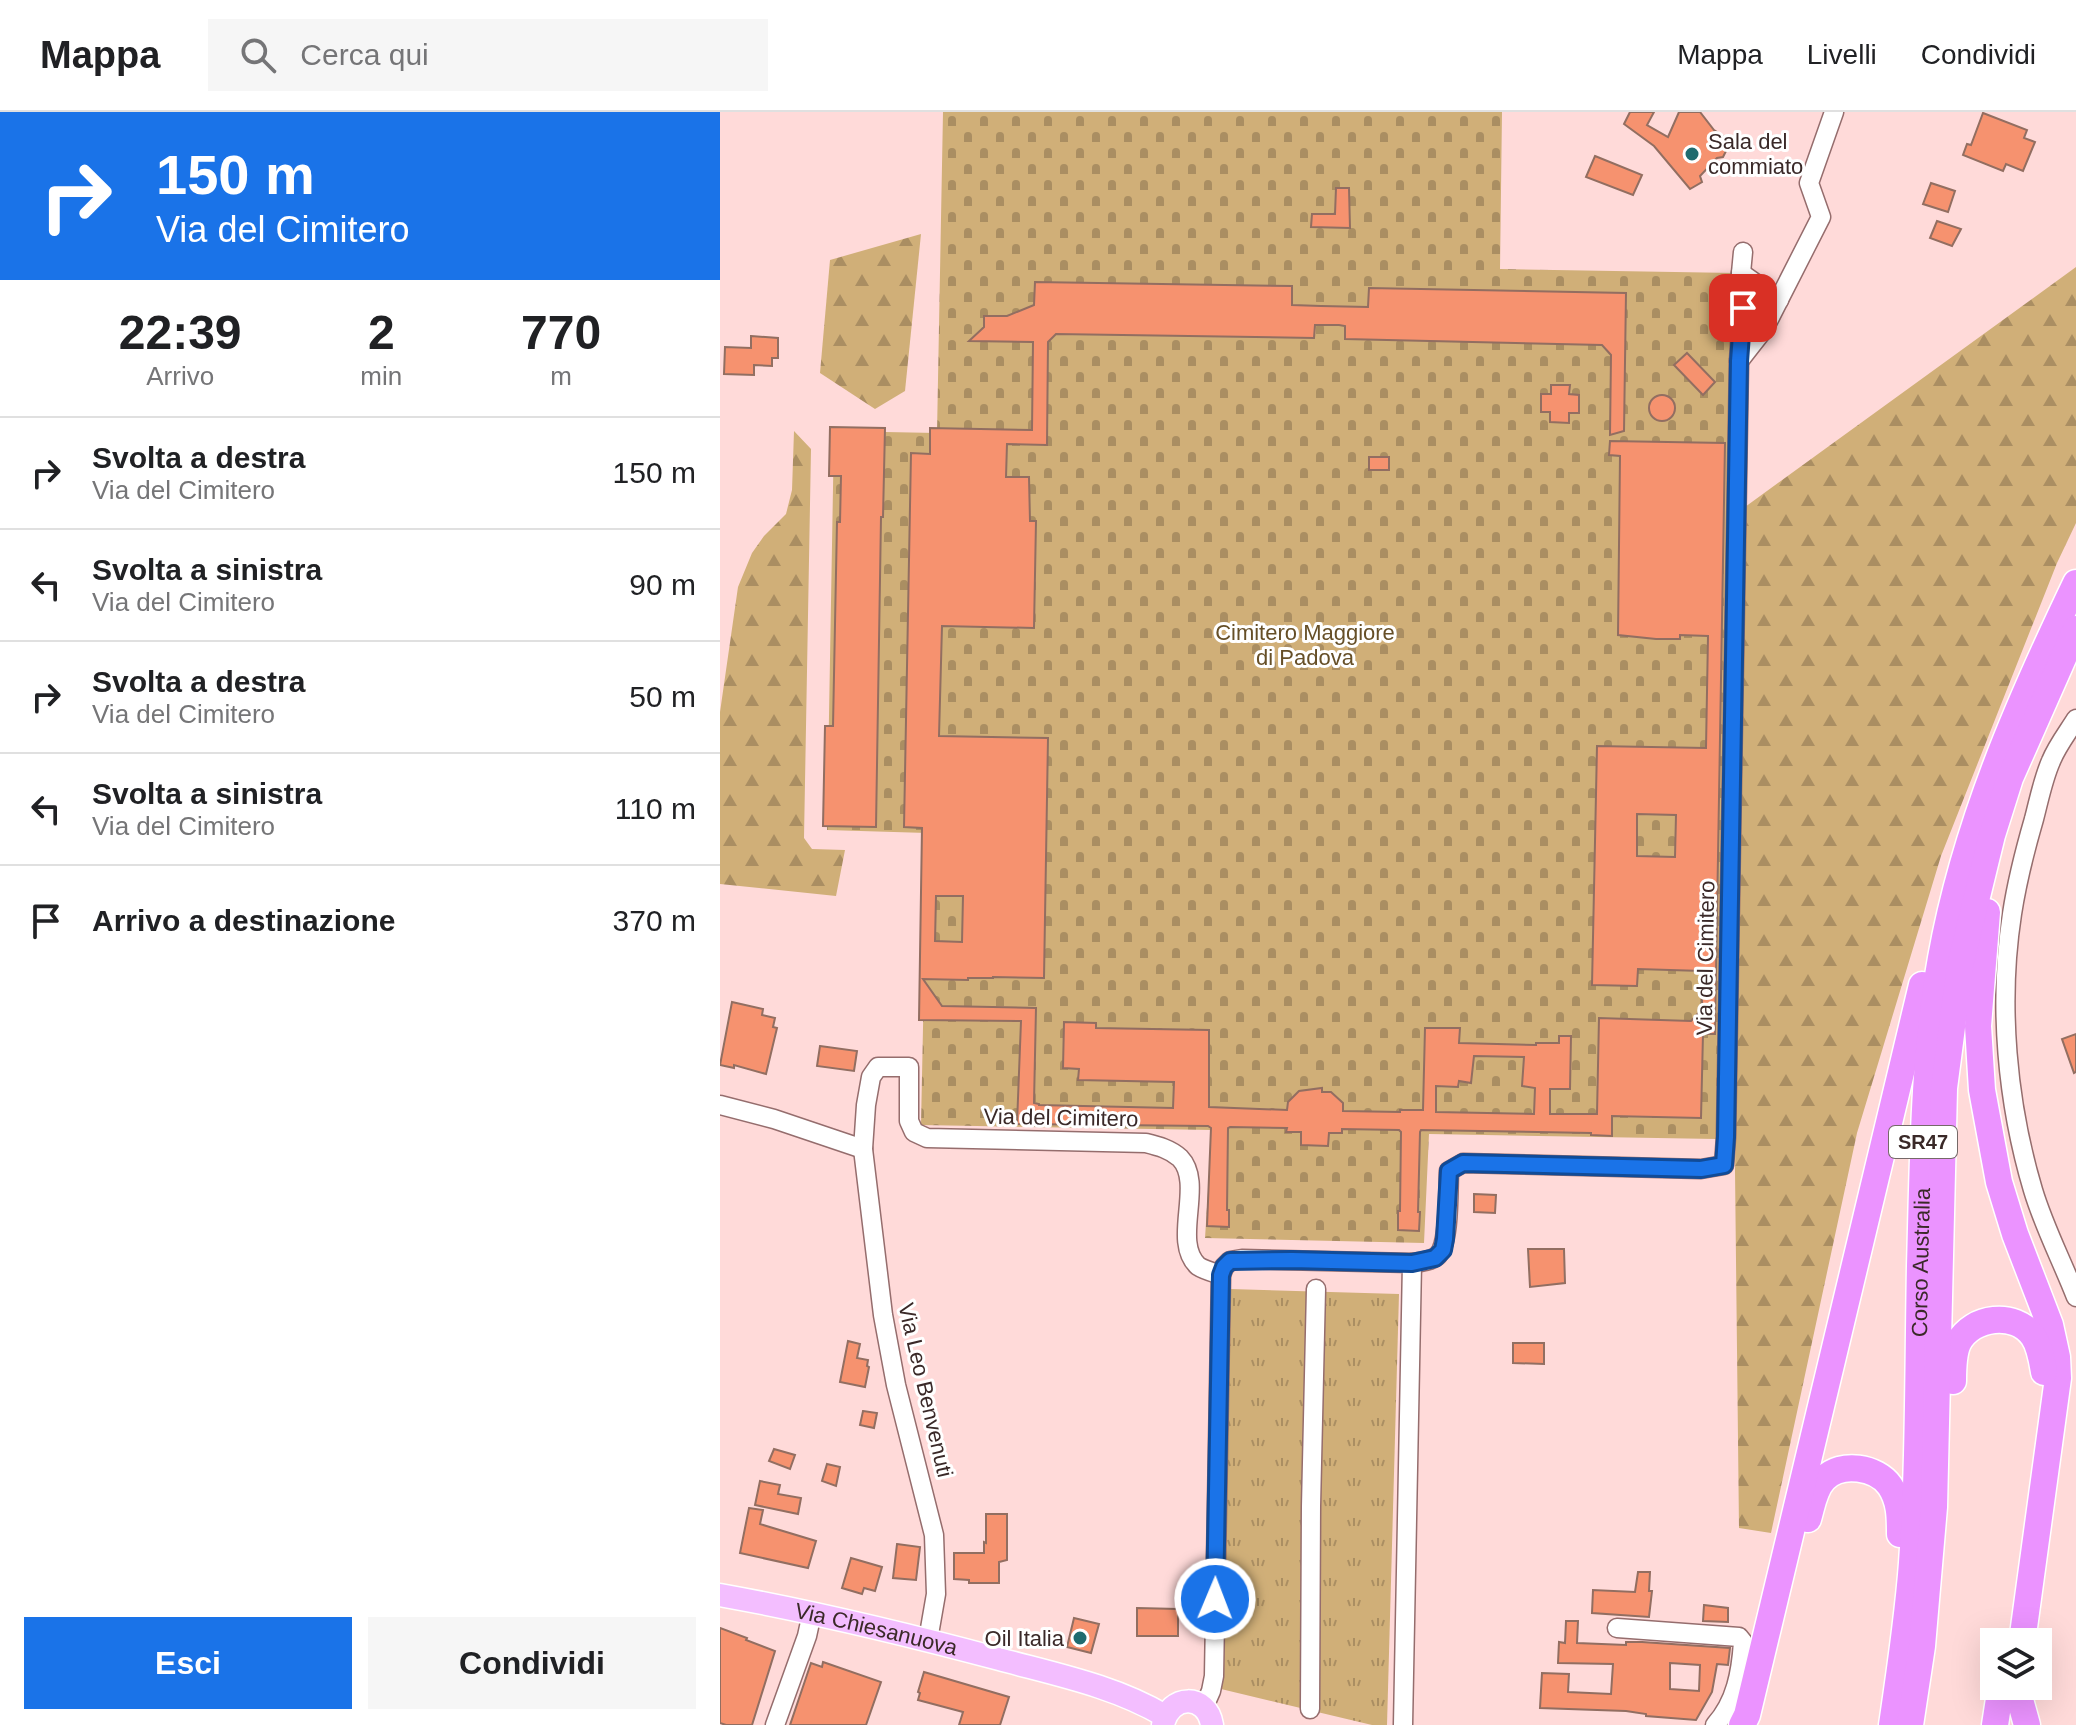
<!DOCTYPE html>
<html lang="it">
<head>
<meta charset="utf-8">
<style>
	body { margin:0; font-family:Helvetica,sans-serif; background:#f6f6f6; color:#202124; height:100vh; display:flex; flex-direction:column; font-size:30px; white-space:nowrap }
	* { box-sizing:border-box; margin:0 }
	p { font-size:26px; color:#757577 }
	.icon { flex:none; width:44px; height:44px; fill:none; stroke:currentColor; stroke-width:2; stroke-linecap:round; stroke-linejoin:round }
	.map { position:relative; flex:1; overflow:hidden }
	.details { display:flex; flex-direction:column; background:#fff; width:720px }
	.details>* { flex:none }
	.banner { background:#1a73e8; color:#fff; overflow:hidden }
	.buttons { position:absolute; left:1260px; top:1516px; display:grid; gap:16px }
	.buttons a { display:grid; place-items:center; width:72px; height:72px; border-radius:0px; background:#fff; box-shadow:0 8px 32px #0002; font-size:40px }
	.pin { position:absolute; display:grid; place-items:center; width:68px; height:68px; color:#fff; margin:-34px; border-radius:16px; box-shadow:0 4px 12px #0006 }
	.me { position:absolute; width:88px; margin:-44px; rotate:1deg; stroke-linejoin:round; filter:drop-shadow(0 0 6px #0008) }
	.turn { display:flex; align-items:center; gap:28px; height:168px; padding:0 24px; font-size:36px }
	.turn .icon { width:104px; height:104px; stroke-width:2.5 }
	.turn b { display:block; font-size:56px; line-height:68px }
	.eta { display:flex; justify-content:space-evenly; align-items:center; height:136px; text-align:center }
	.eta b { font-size:48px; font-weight:600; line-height:56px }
	.cta { display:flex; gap:16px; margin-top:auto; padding:16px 24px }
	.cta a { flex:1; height:92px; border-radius:0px; background:#1a73e8; color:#fff; font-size:32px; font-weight:600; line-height:92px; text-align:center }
	.cta a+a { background:#f6f6f6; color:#202124 }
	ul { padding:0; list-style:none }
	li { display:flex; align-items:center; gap:24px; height:112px; padding:0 24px; border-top:2px solid #e0e0e0 }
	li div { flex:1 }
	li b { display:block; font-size:30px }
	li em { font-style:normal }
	header { display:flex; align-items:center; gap:48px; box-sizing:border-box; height:112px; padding:0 40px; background:#fff; border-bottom:2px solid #e0e0e0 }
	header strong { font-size:38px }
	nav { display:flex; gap:44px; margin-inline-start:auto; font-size:28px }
	.search { width:560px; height:72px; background:#f6f6f6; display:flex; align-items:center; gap:20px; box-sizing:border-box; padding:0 28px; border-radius:0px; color:#757577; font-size:30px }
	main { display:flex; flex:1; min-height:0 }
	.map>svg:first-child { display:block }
	.grass { fill:url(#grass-tufts) }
	.forest { fill:url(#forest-firs) }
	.cemetery { fill:url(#cemetery-stones) }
	.building { fill:#f6926f; stroke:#926e61; stroke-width:2; fill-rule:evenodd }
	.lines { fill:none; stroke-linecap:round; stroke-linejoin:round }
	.minor-casing { stroke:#956d6d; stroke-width:21 }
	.major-casing { stroke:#fff; stroke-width:25 }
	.highway-casing { stroke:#fff; stroke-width:29 }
	.minor { stroke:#fff; stroke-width:18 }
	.major { stroke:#f3beff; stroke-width:22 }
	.highway { stroke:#eb93ff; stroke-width:26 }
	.route-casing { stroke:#114b97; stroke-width:20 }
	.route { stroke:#1a73e8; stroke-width:14 }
	.poi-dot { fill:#1f6b6f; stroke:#fff; stroke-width:3 }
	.labels { text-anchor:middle; stroke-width:6; stroke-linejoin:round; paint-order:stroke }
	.shield { fill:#fff; stroke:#756968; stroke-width:2 }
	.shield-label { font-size:20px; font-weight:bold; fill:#3a2928 }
	.poi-label { font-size:22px; fill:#3a2928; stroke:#fff; text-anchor:start }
	.park-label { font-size:22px; fill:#664f27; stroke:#fff }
	.street-label { font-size:22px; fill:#3a2928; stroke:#fff }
</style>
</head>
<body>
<header>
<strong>Mappa</strong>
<div class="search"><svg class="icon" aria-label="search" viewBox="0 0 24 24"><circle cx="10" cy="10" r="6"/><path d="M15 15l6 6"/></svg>Cerca qui</div>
<nav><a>Mappa</a><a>Livelli</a><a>Condividi</a></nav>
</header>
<main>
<section class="details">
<div class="banner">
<div class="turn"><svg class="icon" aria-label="right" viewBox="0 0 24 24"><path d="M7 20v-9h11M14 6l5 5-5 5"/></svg><div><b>150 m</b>Via del Cimitero</div></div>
</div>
<div class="eta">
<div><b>22:39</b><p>Arrivo</p></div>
<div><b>2</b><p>min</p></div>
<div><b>770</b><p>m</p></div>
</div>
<ul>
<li><svg class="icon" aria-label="right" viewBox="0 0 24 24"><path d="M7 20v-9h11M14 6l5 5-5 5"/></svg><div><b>Svolta a destra</b><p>Via del Cimitero</p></div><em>150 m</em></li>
<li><svg class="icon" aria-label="left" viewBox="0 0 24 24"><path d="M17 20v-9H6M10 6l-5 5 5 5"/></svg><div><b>Svolta a sinistra</b><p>Via del Cimitero</p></div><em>90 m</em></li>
<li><svg class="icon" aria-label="right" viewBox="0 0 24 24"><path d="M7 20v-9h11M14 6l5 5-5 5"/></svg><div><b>Svolta a destra</b><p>Via del Cimitero</p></div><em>50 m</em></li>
<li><svg class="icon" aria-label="left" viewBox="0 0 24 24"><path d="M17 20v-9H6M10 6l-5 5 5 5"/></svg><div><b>Svolta a sinistra</b><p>Via del Cimitero</p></div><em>110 m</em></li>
<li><svg class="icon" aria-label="arrive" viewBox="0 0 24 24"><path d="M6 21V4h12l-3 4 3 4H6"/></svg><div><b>Arrivo a destinazione</b></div><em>370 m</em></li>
</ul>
<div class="cta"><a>Esci</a><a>Condividi</a></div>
</section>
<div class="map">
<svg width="1356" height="1613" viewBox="0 0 1356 1613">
	<defs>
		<pattern id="grass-tufts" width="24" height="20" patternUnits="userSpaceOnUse" patternTransform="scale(2)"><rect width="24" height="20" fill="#d0af78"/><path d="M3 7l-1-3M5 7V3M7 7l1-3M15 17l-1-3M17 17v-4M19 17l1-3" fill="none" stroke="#aa8e62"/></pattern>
		<pattern id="forest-firs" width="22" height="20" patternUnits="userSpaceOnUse" patternTransform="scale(2)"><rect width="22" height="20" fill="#d0af78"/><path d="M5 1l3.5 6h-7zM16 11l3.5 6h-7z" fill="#aa8e62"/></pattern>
		<pattern id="cemetery-stones" width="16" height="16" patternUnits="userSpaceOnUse" patternTransform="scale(2)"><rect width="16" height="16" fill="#d0af78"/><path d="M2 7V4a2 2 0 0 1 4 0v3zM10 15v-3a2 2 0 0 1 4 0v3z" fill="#aa8e62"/></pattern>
	</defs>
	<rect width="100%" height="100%" fill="#ffdad9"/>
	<polygon class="grass" points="510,1177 679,1182 667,1613 652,1613 501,1577"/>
	<g class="forest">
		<polygon points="201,122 185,279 155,297 100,261 110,148"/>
		<polygon points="1356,155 1356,411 1337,451 1221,744 1137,1021 1051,1421 1019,1416 1015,1059 1025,395"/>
		<polygon points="74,319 91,337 84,726 92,737 125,738 116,784 0,772 0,600 18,475 32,441 44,424 66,402 72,378"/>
	</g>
	<polygon class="cemetery" points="223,0 782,0 780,157 1015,161 996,1027 709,1022 704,1131 485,1126 492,1018 201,1013 207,721 107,718 114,319 217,321"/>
	<g class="building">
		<polygon points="910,0 934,0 927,13 948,25 959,0 980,0 994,18 1011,29 1003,45 997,46 980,64 982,70 970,77 934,34 904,12"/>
		<polygon points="1263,1 1307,18 1304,26 1315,30 1303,59 1286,52 1283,59 1243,43 1247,32 1251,33"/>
		<polygon points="875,44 922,63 913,83 866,65"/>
		<polygon points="1211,71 1235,79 1228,100 1203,92"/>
		<polygon points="616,76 629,76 630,116 591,115 592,102 615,102"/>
		<polygon points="1217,109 1241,117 1232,134 1210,126"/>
		<path d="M315,170L572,174V193L601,194L648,195L649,176L906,181L904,319L890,323L891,243L882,233L625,227V214L619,213H595L594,226L336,222L328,230L327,333L287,332L286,365H309L310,409H316L314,516L222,514L219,624L328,626L324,866L273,865V866H248V868L203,867L222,894L316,896L314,991L319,992V993L453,996L454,970L358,968L359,957L343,956L344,910L376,911V916L489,918V995L567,998L568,990L579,979L602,976V980H611L623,991V999L680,1000V998H703L705,916H740L739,931L816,933V931H839V924H851L850,977H830V1002H877L879,906L971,909L982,897V859L918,857L917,874L872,873L877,634L986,636L988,524L960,523V527H936L898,523L900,344L889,343L890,329L1005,331L995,922H983L981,1006L892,1004V1024L871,1023V1021L701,1018L700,1020L698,1100H700L699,1119L678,1118V1099H680L681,1020L679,1018L622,1017V1021H609L608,1034L581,1033V1020H566L567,1016L510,1015L508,1016L507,1098H509V1115L487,1114L491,1016L488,1014L297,1012L301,909L199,908L202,716L184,715L191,341L210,342V316L312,318L313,230L249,229L264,215V204H287L314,193ZM917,702L956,703L955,745L917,744ZM216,784H243L242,830L215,829ZM754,944L804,945L802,974L815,976L814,1002L716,1000V974L738,975L739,969L751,971Z"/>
		<polygon points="31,224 58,226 58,246 52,246 52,254 34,253 34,263 4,262 5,235 31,236"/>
		<polygon points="967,241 995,270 983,283 954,253"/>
		<polygon points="831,273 850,273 849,282 859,283 859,301 849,301 849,311 830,310 830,300 821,300 821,282 831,282"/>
		<circle cx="942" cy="296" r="13"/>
		<polygon points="110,315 165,316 163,405 161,405 156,715 103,714 105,614 113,614 117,410 120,410 121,364 109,364"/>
		<rect x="649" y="345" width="20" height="13"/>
		<polygon points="12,890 43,897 42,903 55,906 53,915 57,916 46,962 14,953 14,956 0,953"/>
		<polygon points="1356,922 1356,960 1354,961 1342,927"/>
		<polygon points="100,934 137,939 134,959 97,954"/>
		<polygon points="754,1082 776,1083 775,1101 754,1100"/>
		<polygon points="808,1137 844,1137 845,1171 810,1175"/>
		<polygon points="128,1229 140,1232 137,1246 148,1248 147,1254 149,1255 145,1275 120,1270"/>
		<polygon points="793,1231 824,1231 824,1252 793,1251"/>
		<polygon points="143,1299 157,1301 154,1316 140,1313"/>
		<polygon points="54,1337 75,1343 70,1357 49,1349"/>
		<polygon points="107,1352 120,1355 116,1374 102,1369"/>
		<polygon points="40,1369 60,1373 58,1382 81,1386 78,1402 35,1393"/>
		<polygon points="29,1396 43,1398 40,1412 96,1429 88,1456 20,1441"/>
		<polygon points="266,1402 287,1402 287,1448 279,1450 279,1471 249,1471 249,1468 234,1467 234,1441 264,1441 264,1430 266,1431"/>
		<polygon points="177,1432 200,1435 196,1468 173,1466"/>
		<polygon points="131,1446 162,1455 155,1479 144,1476 142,1482 122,1476"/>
		<polygon points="918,1460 930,1460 929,1479 932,1479 929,1505 872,1501 873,1478 915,1480"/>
		<polygon points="984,1493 1008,1496 1008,1510 983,1509"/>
		<polygon points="417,1496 458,1497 458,1524 417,1524"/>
		<polygon points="354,1506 379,1512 371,1541 347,1535"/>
		<path d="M846,1509H858L857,1531L906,1533V1530H922L1010,1536L1008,1553L997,1552L992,1580L976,1608L926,1604V1602L906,1599L820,1596L822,1561L849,1562L848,1580L891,1582L893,1552L838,1551L839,1530L845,1531ZM950,1551L980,1553L979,1579L950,1577Z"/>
		<polygon points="0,1516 27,1526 26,1528 55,1539 32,1613 6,1613 0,1611"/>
		<polygon points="103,1550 161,1570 146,1613 70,1613 91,1551 102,1555"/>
		<polygon points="204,1560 289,1585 280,1613 239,1613 243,1600 198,1588 200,1581 198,1580"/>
	</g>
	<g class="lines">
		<defs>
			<g id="minor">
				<polyline points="1021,161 1059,188"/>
				<polyline points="1019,249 1044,217 1101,105 1089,71 1114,0"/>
				<path d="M1356,607C1348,620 1337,634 1331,649C1323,667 1319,688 1314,707C1305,738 1297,769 1292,802C1278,892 1287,991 1313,1078C1324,1115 1342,1149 1356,1185"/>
				<polyline points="0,993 54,1007 143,1037"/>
				<path d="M692,1151C700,1150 711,1149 717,1144C730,1133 728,1077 729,1059L743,1051L981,1057L1004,1053L1006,1025L1019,249L1024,169L1021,161L1023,140"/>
				<path d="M897,1516L1019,1525L1023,1530C1021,1560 1016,1590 995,1613"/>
				<path d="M208,1528L216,1482L214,1423L176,1273L163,1203L143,1037L146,993L151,965L158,955H189V1009L194,1020L207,1026L426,1031C438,1034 450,1037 460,1046C485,1072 451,1129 478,1154C484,1158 495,1161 501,1163"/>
				<polyline points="484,1595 491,1579 494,1564 501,1163 504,1155 510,1149 522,1147 692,1151 683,1613"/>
				<polyline points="590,1597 591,1394 596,1177"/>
				<polyline points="55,1613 87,1524 92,1501"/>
			</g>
			<g id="major">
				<path id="s1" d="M0,1483C94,1500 186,1522 279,1547C334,1562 395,1574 445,1604"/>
				<path d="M443,1613C449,1582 487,1581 492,1613"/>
			</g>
			<g id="highway">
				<polyline points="1267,800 1258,914 1262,978 1279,1070 1295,1122 1330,1213 1337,1245 1338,1266 1302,1530"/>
				<path d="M1233,1269C1233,1257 1233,1242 1238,1231C1252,1204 1295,1199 1313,1224C1320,1234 1322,1248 1324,1260"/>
				<path d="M1088,1407C1092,1394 1094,1377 1104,1367C1121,1349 1157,1355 1170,1374C1180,1389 1180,1405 1180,1422"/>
				<polyline points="1299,1574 1299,1584 1307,1613"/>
				<polyline points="1022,1613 1027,1603 1202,873"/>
				<path id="s2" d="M1172,1613C1180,1559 1188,1505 1192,1451C1199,1352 1198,1253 1200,1154C1203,1051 1203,947 1221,846C1245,713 1298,592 1356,471"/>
				<polyline points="1190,1613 1202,1534 1214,1395 1224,976 1240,854 1272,723 1290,666 1356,517"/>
				<polyline points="1275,1613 1281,1574"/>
			</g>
		</defs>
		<use href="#minor" class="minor-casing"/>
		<use href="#major" class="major-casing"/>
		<use href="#highway" class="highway-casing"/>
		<use href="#minor" class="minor"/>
		<use href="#major" class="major"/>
		<use href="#highway" class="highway"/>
	</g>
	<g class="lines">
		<defs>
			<polyline id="route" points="495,1487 501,1163 504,1155 510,1149 572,1148 692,1151 715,1146 723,1138 725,1127 729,1059 743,1051 981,1057 1004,1053 1006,1025 1019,249 1023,196"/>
		</defs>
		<use href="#route" class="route-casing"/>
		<use href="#route" class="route"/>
	</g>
	<g class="poi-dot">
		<circle cx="972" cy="42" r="8"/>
		<circle cx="360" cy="1526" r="8"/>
	</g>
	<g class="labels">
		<rect class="shield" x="1169" y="1014" width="68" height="32" rx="6"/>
		<g class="shield-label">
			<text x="1203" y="1037">SR47</text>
		</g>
		<g class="poi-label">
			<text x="988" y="37">Sala del<tspan x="988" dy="25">commiato</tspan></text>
			<text x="344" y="1534" text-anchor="end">Oil Italia</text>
		</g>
		<g class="park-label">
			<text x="585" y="528">Cimitero Maggiore<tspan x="585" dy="25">di Padova</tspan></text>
		</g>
		<g class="street-label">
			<text transform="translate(985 846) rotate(-89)" y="8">Via del Cimitero</text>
			<text transform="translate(341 1005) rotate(1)" y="8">Via del Cimitero</text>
			<text dy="8" stroke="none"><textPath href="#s2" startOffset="464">Corso Australia</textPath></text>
			<text transform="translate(206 1278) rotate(77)" y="8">Via Leo Benvenuti</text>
			<text dy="8" stroke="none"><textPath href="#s1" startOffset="160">Via Chiesanuova</textPath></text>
		</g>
	</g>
</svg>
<div class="buttons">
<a><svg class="icon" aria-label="layers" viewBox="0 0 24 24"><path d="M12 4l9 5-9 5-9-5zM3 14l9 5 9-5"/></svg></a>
</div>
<div class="pin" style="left:1023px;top:196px;background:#d93025"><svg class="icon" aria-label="arrive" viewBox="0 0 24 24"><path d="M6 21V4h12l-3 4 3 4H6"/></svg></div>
<svg class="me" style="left:495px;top:1487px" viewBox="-20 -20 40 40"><circle r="17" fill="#1a73e8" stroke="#fff" stroke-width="3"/><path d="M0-11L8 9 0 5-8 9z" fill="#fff"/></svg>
</div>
</main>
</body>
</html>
